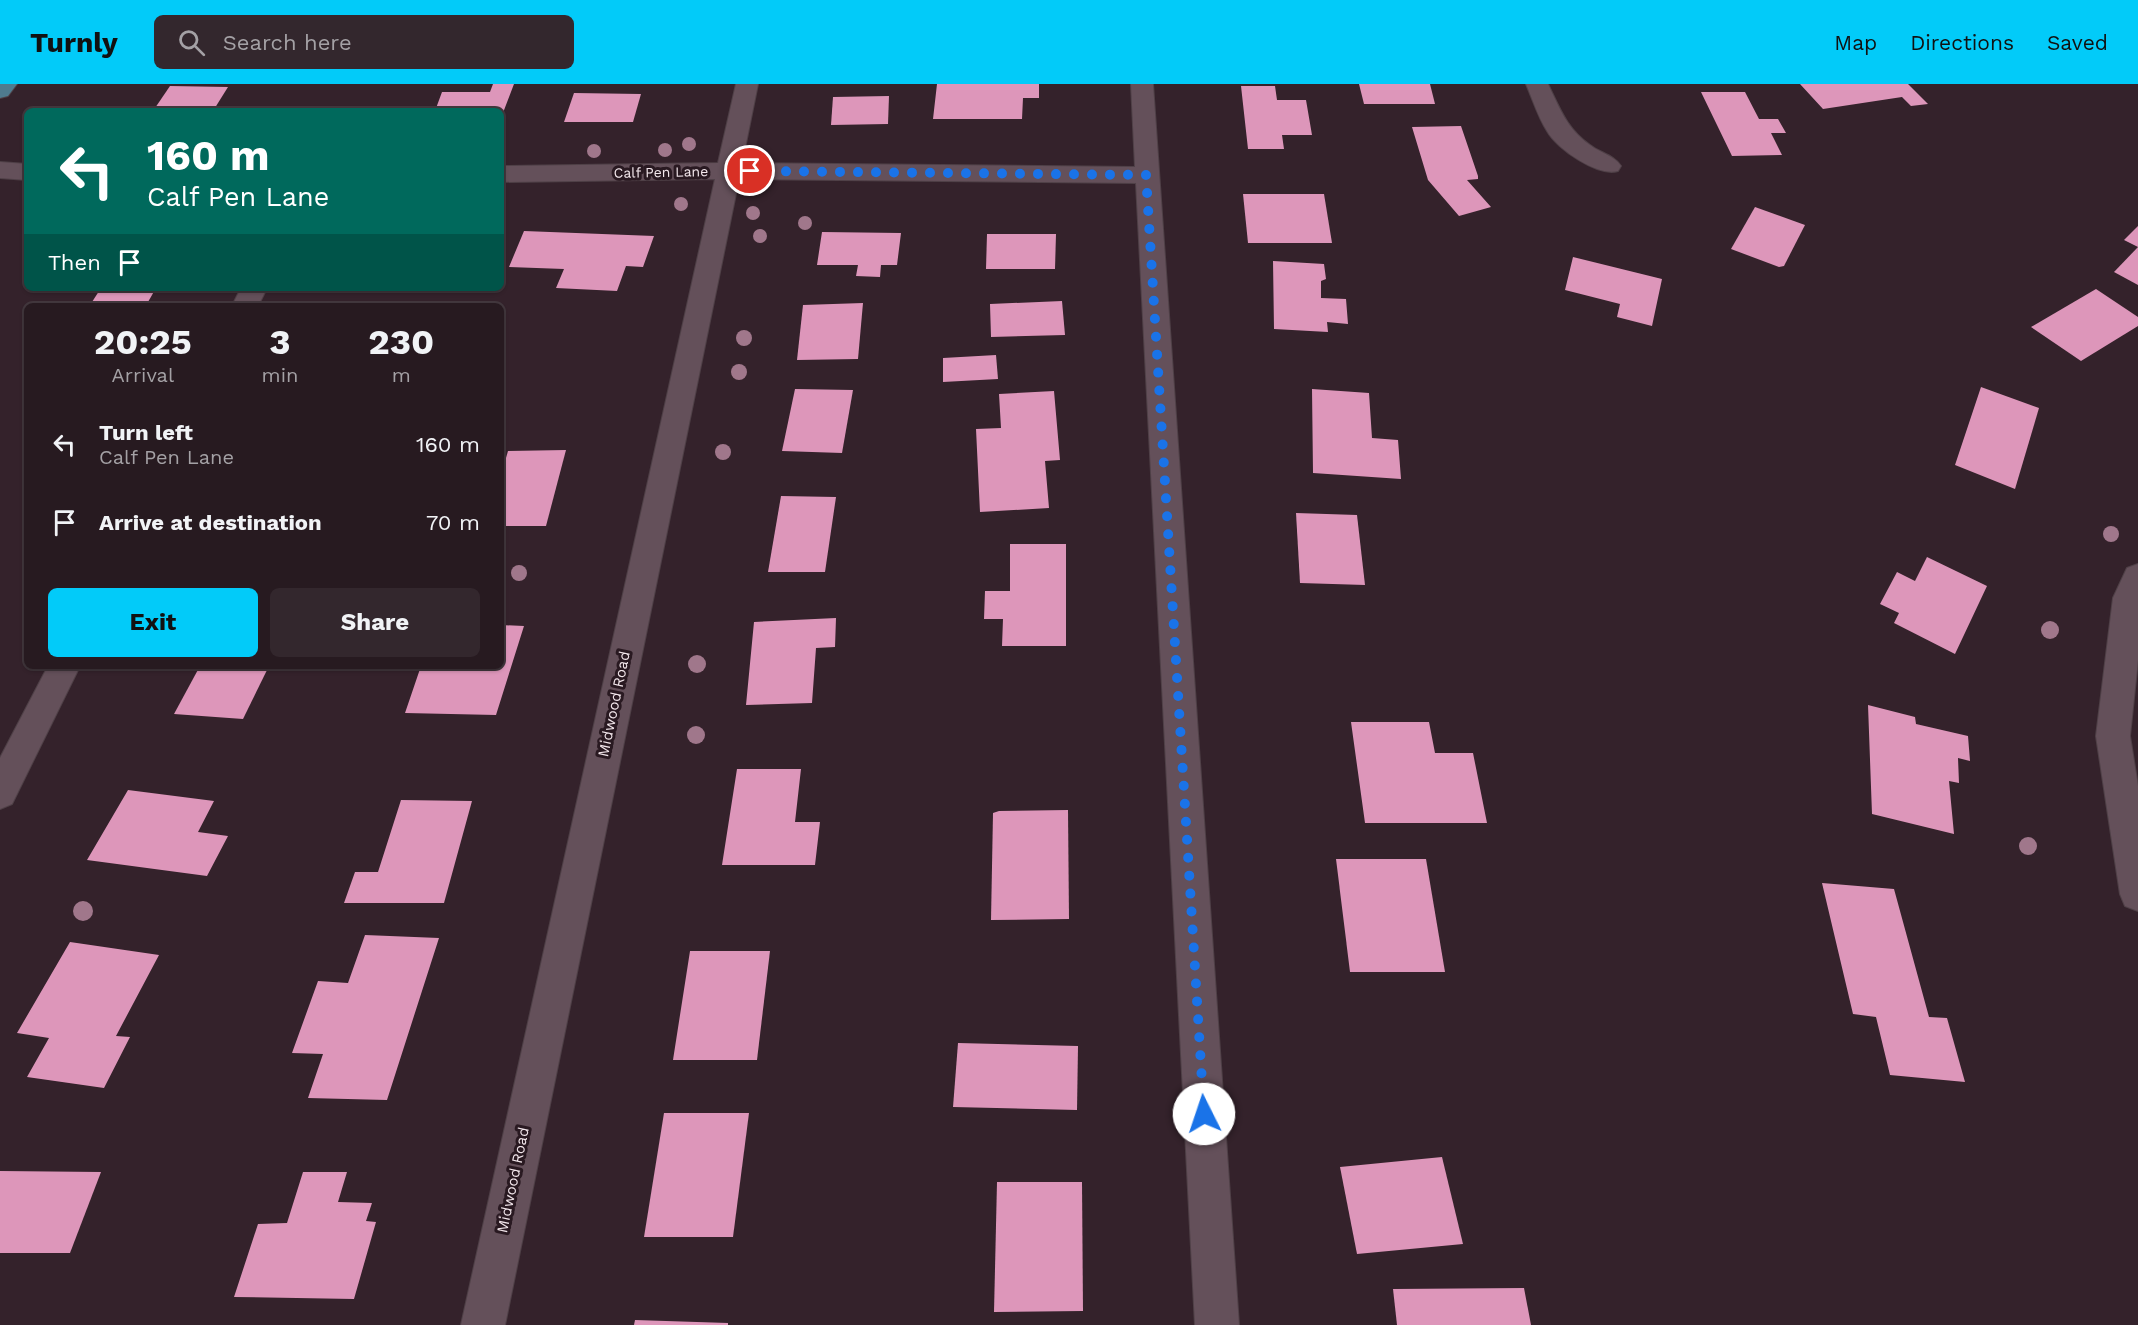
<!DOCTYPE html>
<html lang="en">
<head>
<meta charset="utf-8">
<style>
	body { margin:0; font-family:"Work Sans",sans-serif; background:#33272d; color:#f1f3f6; height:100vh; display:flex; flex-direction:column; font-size:22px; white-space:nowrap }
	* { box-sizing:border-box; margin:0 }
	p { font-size:20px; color:#a4a1a5 }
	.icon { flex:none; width:33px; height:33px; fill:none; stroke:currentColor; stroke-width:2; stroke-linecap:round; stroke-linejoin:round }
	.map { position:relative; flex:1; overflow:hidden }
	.side { position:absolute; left:24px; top:219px; width:480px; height:366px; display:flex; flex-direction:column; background:#271a20; border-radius:9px; box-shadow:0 2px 4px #0004,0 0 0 2px #43383e }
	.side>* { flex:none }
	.top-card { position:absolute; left:24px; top:24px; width:480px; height:183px; border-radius:9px; box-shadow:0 2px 4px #0004,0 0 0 2px #43383e; background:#00695c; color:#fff; overflow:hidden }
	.pin { position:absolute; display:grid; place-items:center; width:51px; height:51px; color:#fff; margin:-26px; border:3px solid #fff; border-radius:50%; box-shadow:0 2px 6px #0007 }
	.me { position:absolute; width:66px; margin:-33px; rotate:356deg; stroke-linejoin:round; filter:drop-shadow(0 0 4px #0008) }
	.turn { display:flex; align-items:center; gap:21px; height:126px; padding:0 24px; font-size:27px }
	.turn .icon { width:78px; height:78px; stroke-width:2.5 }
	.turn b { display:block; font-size:42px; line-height:51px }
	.then { display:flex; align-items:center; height:57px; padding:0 24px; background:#0003; gap:12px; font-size:22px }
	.eta { display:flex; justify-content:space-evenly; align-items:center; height:102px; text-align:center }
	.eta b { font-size:36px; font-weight:700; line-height:42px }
	.cta { display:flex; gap:12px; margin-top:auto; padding:12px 24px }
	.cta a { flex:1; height:69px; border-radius:9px; background:#02cbf9; color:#111; font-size:24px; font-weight:700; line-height:69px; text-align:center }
	.cta a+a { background:#33272d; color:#f1f3f6 }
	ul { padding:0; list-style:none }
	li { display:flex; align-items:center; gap:18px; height:78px; padding:0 24px }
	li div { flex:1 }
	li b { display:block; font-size:22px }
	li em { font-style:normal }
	header { display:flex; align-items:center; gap:36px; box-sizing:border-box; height:84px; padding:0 30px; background:#02cbf9; color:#111 }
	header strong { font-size:28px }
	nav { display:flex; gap:33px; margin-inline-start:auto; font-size:21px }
	.search { width:420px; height:54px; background:#33272d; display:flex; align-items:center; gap:15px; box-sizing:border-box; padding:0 21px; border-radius:9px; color:#a4a1a5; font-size:22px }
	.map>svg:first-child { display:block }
	.building { fill:#dd96ba }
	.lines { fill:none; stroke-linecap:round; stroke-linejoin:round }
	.minor-casing { stroke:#4f4047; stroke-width:2 }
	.major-casing { stroke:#4f4047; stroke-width:2 }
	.minor { fill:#64505a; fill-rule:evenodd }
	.major { fill:#4f7b8f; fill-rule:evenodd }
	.tree { fill:#a0778b }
	.route { stroke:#1a73e8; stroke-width:10; stroke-dasharray:0 18 }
	.labels { text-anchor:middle; stroke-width:6; stroke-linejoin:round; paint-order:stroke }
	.far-street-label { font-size:14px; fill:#f3e7ec; stroke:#291921 }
	.street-label { font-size:15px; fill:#f3e7ec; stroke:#291921 }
</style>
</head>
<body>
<header>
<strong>Turnly</strong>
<div class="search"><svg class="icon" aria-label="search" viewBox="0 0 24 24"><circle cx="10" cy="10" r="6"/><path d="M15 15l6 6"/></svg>Search here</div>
<nav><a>Map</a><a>Directions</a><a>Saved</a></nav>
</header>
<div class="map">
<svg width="2138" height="1241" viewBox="0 0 2138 1241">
	<rect width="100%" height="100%" fill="#34222b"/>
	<g class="building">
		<polygon points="493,0 514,0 501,34 501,27 435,27 442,8 490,8"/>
		<polygon points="937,0 1039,0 1039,14 1023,14 1022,35 933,35"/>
		<polygon points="1359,0 1430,0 1435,20 1364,20"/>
		<polygon points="1800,0 1908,0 1928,20 1911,22 1902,13 1823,25"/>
		<polygon points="170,2 228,3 213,27 153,27"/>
		<polygon points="1241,2 1275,2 1277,16 1306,16 1312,51 1282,51 1284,65 1248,65"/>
		<polygon points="1701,8 1745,8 1759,35 1778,35 1786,49 1771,49 1782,71 1732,72"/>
		<polygon points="574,9 641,10 633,38 564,38"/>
		<polygon points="889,12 888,40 831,41 833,13"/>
		<polygon points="1461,42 1478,92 1478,95 1467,96 1491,123 1459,132 1428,96 1412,43"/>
		<polygon points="1243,110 1324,110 1332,159 1248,159"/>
		<polygon points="1755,123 1805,141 1784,182 1779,183 1731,165"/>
		<polygon points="2138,142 2138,163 2124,156"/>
		<polygon points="524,147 654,152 643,183 626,182 617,207 556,204 564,185 509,183"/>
		<polygon points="822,148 901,149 897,181 881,181 880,193 856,192 858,181 817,181"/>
		<polygon points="987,150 1056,150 1055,185 986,185"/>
		<polygon points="2138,163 2138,201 2114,188"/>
		<polygon points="1573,173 1662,195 1652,242 1617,233 1620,220 1565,206"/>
		<polygon points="1273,177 1324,180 1326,195 1321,197 1321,214 1346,215 1348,240 1327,238 1328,248 1274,245"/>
		<polygon points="101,204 156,204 148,218 92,218"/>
		<polygon points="2096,205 2138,233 2138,242 2081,277 2031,243"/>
		<polygon points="1062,217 1065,251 991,253 990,220"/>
		<polygon points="863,219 858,275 797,276 803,221"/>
		<polygon points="996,271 998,295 943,298 943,274"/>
		<polygon points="1981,303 2039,324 2015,405 1955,381"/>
		<polygon points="795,305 853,306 842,369 782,367"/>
		<polygon points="1312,305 1369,309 1372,354 1398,356 1401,395 1313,389"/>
		<polygon points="1054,307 1060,376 1045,377 1049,424 980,428 976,345 1001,344 999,310"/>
		<polygon points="566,366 546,442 501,442 501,391 508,367"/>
		<polygon points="781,412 836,413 825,488 768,488"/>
		<polygon points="1296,429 1357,431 1365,501 1300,499"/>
		<polygon points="1010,460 1066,460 1066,562 1002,562 1003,535 984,535 985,507 1010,507"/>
		<polygon points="1927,473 1987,502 1955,570 1894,539 1899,529 1880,520 1897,488 1915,497"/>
		<polygon points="836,534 835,563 816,564 812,619 746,621 754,538"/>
		<polygon points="501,541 524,542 496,631 405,629 421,582 501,582"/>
		<polygon points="200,582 269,582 243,635 174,630"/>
		<polygon points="1868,621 1915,633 1916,640 1968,652 1970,677 1958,674 1959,699 1949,697 1954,750 1872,730"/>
		<polygon points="1351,638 1429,638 1435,669 1473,669 1487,739 1365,739"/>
		<polygon points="737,685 801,685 795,738 820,738 815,781 722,781"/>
		<polygon points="128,706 214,717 198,748 228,752 207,792 87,776"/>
		<polygon points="401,716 472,717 444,819 344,819 355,788 378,788"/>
		<polygon points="1068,726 1069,835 991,836 993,729 999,727"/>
		<polygon points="1336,775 1426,775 1445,888 1350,888"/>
		<polygon points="1822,799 1894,805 1929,933 1947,934 1965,998 1890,991 1876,933 1853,930"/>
		<polygon points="365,851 439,854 387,1016 308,1014 323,970 292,969 318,897 348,899"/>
		<polygon points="70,858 159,871 116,952 130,953 104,1004 27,993 49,954 17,949"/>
		<polygon points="690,867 770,867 757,976 673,976"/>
		<polygon points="958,959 1078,962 1077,1026 953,1023"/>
		<polygon points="664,1029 749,1029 733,1153 644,1153"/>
		<polygon points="1442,1073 1463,1160 1357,1170 1340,1083"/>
		<polygon points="0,1087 101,1088 70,1169 0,1169"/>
		<polygon points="303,1088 347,1088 338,1118 372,1119 366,1137 376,1138 354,1215 234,1213 258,1140 287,1139"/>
		<polygon points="997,1098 1082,1098 1083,1227 994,1228"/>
		<polygon points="1524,1204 1531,1241 1397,1241 1393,1205"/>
		<polygon points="635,1236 728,1239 728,1241 634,1241"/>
	</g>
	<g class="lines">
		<defs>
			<g id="minor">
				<polygon points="736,0 758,0 742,79 1135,83 1131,0 1153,0 1239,1241 1195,1241 1136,99 739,95 505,1241 461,1241 715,95 501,98 501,82 718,79"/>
				<path d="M1526,0H1548C1560,25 1567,45 1590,61C1600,69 1614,71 1621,82L1618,87C1598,93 1557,65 1547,47C1538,33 1533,16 1526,0Z"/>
				<polygon points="0,78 27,80 27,96 0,94"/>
				<polygon points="241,204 267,204 258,222 232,222"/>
				<polygon points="2138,480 2138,576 2130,652 2138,702 2138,827 2125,822 2120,810 2096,652 2113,514 2127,484"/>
				<polygon points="48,582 80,582 12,720 0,725 0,674"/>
			</g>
			<polygon id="major" points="0,0 17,0 8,12 0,14"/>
		</defs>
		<use href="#minor" class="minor-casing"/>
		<use href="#major" class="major-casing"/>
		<use href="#minor" class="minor"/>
		<use href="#major" class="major"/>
	</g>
	<g class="tree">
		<circle cx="689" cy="60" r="7"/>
		<circle cx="665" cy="66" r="7"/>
		<circle cx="594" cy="67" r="7"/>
		<circle cx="681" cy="120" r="7"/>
		<circle cx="753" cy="129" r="7"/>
		<circle cx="805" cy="139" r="7"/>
		<circle cx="760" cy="152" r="7"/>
		<circle cx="744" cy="254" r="8"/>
		<circle cx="739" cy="288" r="8"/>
		<circle cx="723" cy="368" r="8"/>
		<circle cx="2111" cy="450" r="8"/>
		<circle cx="519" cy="489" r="8"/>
		<circle cx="2050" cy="546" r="9"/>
		<circle cx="697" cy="580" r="9"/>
		<circle cx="696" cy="651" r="9"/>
		<circle cx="2028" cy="762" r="9"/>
		<circle cx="83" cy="827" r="10"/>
	</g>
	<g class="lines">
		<polyline class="route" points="750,87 1146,91 1204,1030"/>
	</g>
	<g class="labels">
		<g class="far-street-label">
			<text transform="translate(661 88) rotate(-1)" y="5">Calf Pen Lane</text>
		</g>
		<g class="street-label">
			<text transform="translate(614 620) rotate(-78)" y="5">Midwood Road</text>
			<text transform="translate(513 1096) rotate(-78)" y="5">Midwood Road</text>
		</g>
	</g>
</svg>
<div class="pin" style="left:750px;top:87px;background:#d93025"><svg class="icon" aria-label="arrive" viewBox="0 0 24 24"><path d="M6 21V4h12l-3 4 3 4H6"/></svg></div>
<svg class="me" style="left:1204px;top:1030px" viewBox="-20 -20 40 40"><circle r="19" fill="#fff"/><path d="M0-13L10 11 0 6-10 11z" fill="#1a73e8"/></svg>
<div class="top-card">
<div class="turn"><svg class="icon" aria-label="left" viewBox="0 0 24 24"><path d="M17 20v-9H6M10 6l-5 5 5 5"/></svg><div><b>160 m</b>Calf Pen Lane</div></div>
<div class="then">Then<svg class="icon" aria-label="arrive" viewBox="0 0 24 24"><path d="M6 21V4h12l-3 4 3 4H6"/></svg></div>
</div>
<section class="side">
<div class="eta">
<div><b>20:25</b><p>Arrival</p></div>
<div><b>3</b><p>min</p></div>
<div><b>230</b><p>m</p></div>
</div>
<ul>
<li><svg class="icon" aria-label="left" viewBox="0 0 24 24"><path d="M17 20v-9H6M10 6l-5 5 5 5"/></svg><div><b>Turn left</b><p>Calf Pen Lane</p></div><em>160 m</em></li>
<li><svg class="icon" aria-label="arrive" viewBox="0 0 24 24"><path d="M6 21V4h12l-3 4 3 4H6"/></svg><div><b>Arrive at destination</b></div><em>70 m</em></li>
</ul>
<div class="cta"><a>Exit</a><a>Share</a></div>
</section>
</div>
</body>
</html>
